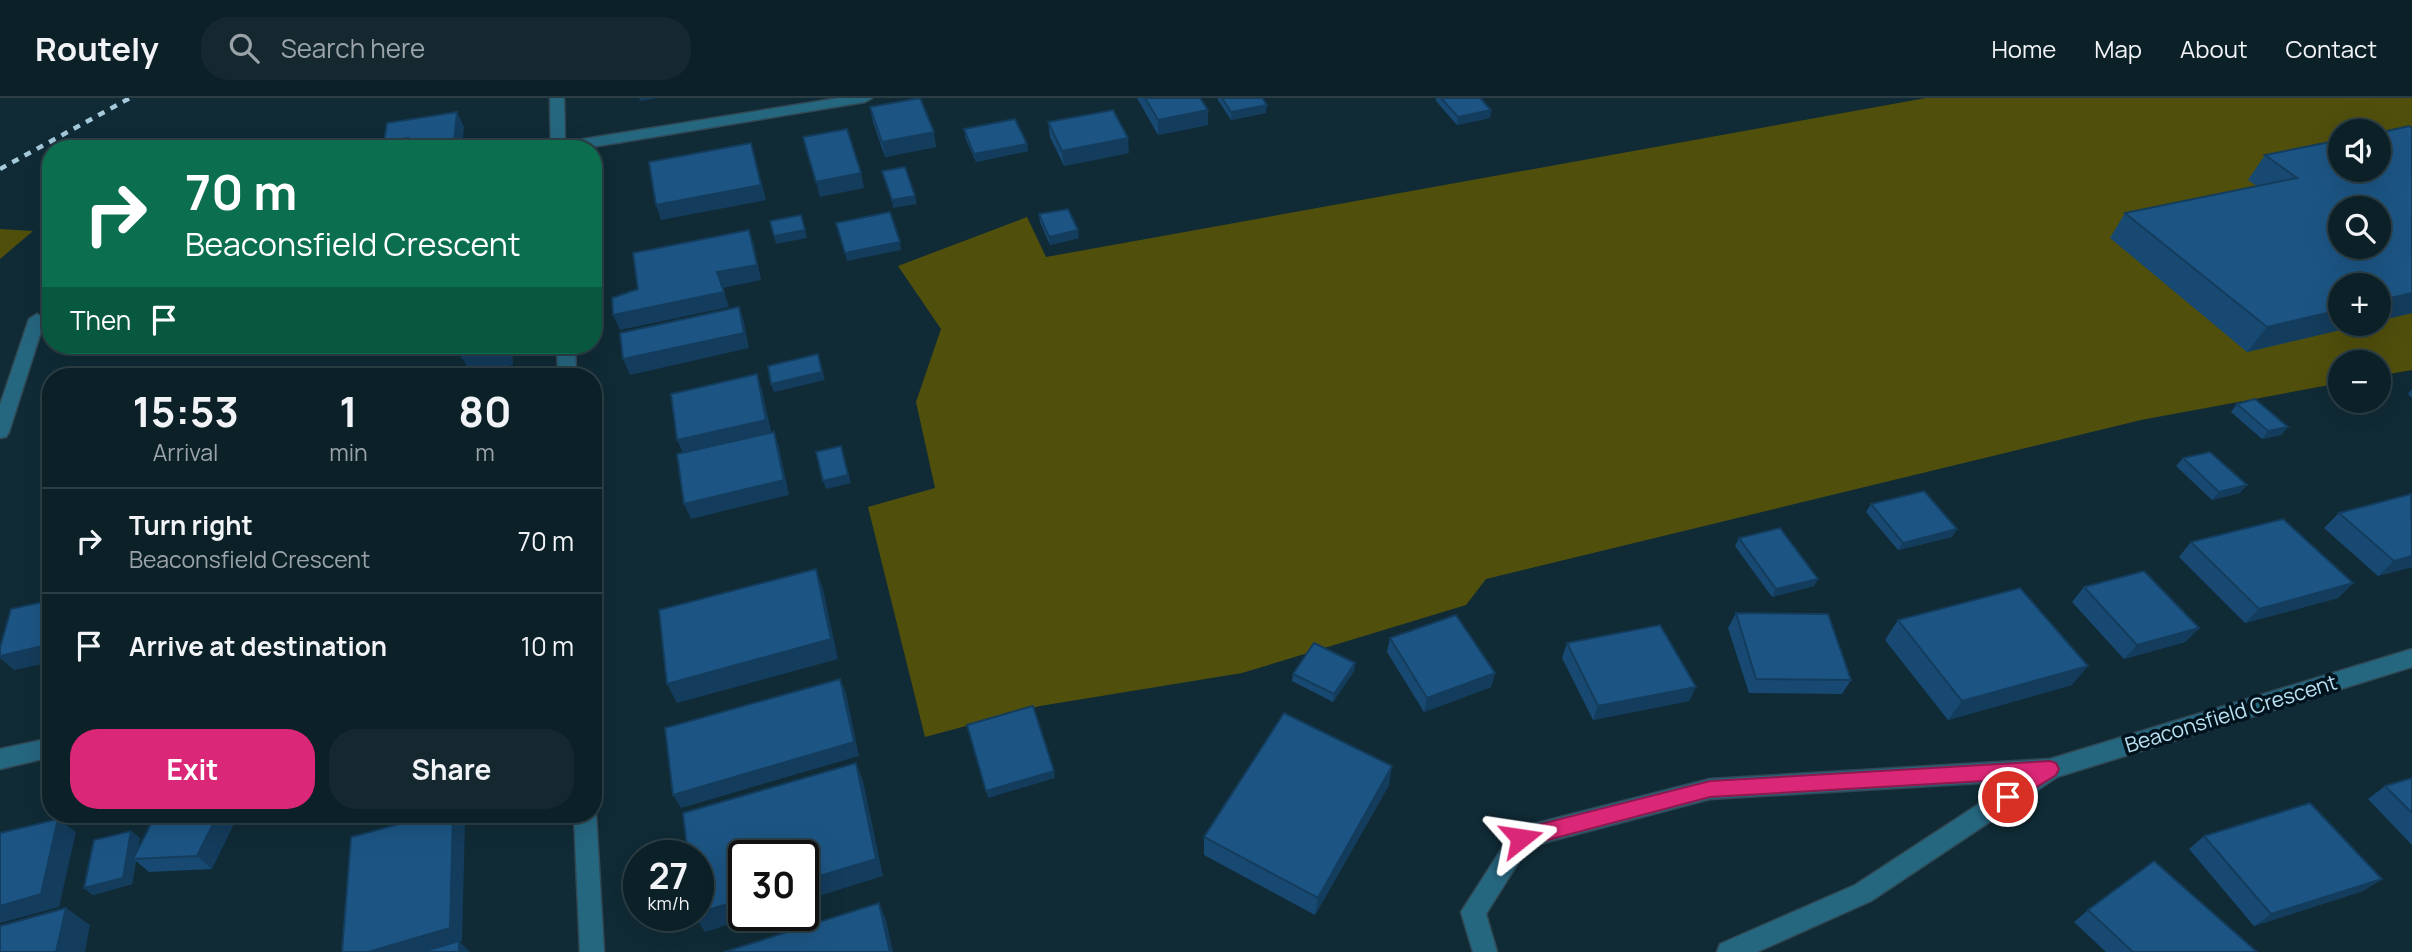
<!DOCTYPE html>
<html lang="en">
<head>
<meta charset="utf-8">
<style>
	body { margin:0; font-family:Manrope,sans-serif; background:#152830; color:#f1f3f6; height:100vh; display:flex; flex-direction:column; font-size:26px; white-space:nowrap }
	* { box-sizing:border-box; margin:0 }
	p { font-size:23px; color:#9aa3a8 }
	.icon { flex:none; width:38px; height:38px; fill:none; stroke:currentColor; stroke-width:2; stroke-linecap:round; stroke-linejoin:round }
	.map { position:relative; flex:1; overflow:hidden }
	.drawer { position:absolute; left:42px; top:270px; width:560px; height:455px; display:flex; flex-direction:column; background:#0c2028; border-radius:28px; box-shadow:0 7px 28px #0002,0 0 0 2px #2c3e45 }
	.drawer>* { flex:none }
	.banner { position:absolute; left:42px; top:42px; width:560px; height:214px; border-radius:28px; box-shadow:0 7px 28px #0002,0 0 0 2px #2c3e45; background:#0b6e4f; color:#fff; overflow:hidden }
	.tools { position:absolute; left:2328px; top:21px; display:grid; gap:14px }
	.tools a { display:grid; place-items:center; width:63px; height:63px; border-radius:50%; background:#0c2028; box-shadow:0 7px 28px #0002,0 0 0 2px #2c3e45; font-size:35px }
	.speed { position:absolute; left:623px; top:742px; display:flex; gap:14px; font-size:35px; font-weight:700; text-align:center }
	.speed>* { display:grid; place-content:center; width:91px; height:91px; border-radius:50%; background:#0c2028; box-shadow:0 7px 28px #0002,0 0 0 2px #2c3e45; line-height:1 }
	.speed small { font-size:18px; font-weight:400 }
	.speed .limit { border:4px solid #111; border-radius:10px; background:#fff; color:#111 }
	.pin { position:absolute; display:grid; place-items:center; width:60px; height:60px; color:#fff; margin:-30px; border:4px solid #fff; border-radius:50%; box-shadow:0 2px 7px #0007 }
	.me { position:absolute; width:77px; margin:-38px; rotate:75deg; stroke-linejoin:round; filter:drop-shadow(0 0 5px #0008) }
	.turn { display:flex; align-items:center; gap:24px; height:147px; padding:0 28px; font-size:32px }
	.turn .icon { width:91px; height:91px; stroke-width:2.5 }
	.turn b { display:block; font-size:49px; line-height:60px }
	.then { display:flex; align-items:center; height:66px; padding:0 28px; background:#0003; gap:14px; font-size:26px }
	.eta { display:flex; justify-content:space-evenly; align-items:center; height:119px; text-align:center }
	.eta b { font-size:42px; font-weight:700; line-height:49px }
	.action { display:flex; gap:14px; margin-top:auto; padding:14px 28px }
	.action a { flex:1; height:80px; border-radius:28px; background:#db2777; color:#fff; font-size:28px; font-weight:700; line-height:80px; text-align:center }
	.action a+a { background:#152830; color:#f1f3f6 }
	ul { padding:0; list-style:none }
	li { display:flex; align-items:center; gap:21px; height:105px; padding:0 28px; border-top:2px solid #2c3e45 }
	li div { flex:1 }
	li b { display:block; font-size:26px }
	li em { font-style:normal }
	header { display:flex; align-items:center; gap:42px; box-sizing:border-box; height:98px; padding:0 35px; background:#0c2028; border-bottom:2px solid #2c3e45 }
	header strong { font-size:33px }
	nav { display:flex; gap:38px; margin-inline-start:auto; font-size:24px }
	.search { width:490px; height:63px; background:#152830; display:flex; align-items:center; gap:18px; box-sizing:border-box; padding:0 24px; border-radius:28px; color:#9aa3a8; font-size:26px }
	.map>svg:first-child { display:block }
	.green { fill:#514f0c; fill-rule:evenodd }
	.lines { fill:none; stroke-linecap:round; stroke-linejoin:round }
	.minor-casing { stroke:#304854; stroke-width:3 }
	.minor { fill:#266780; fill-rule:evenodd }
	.rail { stroke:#a5cadc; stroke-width:4.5; stroke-dasharray:7 7; stroke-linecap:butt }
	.wall { fill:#184972 }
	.shaded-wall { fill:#143c5c }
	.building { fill:#1c5584; stroke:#143c5c; stroke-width:2; fill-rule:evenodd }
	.route { fill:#db2777; stroke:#8e194d; stroke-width:2 }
	.labels { text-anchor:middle; stroke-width:7; stroke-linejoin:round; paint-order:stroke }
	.street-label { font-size:21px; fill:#b9e0f2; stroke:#00131d }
</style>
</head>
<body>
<header>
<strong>Routely</strong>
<div class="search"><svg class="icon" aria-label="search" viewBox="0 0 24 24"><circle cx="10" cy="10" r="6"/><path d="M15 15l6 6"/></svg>Search here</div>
<nav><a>Home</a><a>Map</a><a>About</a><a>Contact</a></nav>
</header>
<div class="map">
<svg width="2412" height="854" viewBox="0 0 2412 854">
	<rect width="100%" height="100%" fill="#102b36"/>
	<g class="green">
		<path d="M1926,0H2412V272L2378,278V264H2340V285L2141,322L1486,481L1466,507L1242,575L1040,608L925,639L868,409L935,390L916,304L941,231L898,168L1027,119L1046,159ZM2340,33H2378V72H2340ZM2340,110H2378V149H2340ZM2340,187H2378V226H2340Z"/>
		<polygon points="0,131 33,133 0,161"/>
	</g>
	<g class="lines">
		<defs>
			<g id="minor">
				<polygon points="550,0 564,0 565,44 839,0 872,0 865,4 580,51 551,51"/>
				<polygon points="37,216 45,221 9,334 6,339 0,340 0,307 29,221"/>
				<polygon points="557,247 575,247 576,278 558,278"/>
				<polygon points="2412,551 2412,569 2057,679 1871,803 1757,854 1717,854 1720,846 1855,787 2014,683 1710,701 1528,749 1486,816 1497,854 1473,854 1461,814 1513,733 1521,729 1710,681 2050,661"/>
				<polygon points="51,640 51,659 0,671 0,651"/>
				<polygon points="593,709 596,716 604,854 580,854 574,716 593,716"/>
			</g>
		</defs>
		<use href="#minor" class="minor-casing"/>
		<use href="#minor" class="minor"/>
		<polyline class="rail" points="0,71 130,0"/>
	</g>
	<g class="wall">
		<polygon points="1137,0 1200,0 1208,27 1158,37"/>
		<polygon points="1218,0 1262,0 1266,15 1231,22 1218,2"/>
		<polygon points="1436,0 1480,0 1491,12 1490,20 1457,27 1436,3"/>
		<polygon points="870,9 936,49 885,59 873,24"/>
		<polygon points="1048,24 1129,55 1064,68 1050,39"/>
		<polygon points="2412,30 2412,215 2247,254 2110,140 2125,115 2257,88 2248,82 2265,57"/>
		<polygon points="964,31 1027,46 1028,53 976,64 965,39"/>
		<polygon points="1039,116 1079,140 1050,147 1040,124"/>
		<polygon points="2412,291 2412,300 2408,296"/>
		<polygon points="2237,306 2288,329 2281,337 2262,341 2231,314"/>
		<polygon points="2183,360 2240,395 2212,402 2176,368"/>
		<polygon points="1871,406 1952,439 1898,452 1866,414"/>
		<polygon points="2339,415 2412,469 2378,478 2324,430"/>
		<polygon points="1739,440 1818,481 1814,488 1772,499 1735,448"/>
		<polygon points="2191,444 2353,485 2338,500 2245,525 2179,459"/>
		<polygon points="2084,489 2199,530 2185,544 2124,561 2072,504"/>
		<polygon points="1736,515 1851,582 1842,596 1749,595 1728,530"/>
		<polygon points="1898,522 2072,587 1948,622 1885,542"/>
		<polygon points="1390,540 1495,575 1491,589 1424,614 1387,554"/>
		<polygon points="1567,545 1696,589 1689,603 1593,622 1562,560"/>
		<polygon points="1355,565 1354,573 1333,604 1292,583 1293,576"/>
		<polygon points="2412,680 2412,747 2368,701 2385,688"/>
		<polygon points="1389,687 1315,817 1204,757 1204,739"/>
		<polygon points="156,716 212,771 149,774 136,763 132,786 93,797 84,790 131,733 140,740 138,750"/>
		<polygon points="2204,738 2382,781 2363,793 2254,828 2189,751"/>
		<polygon points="2088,812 2257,854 2106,854 2074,824"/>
	</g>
	<g class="shaded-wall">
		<polygon points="639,0 658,0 640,3"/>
		<polygon points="1267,7 1266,15 1231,22 1231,14"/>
		<polygon points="1208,12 1208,27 1158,37 1158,22"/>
		<polygon points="1491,12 1490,20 1457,27 1458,19"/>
		<polygon points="457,14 464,29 462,51 416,51"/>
		<polygon points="934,34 936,49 885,59 882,44"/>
		<polygon points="408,40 413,51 387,51 384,44"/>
		<polygon points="1128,40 1129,55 1064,68 1062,53"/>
		<polygon points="751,45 766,102 661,122 656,107"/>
		<polygon points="1027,46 1028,53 976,64 974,56"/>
		<polygon points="861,75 864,90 820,99 816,84"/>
		<polygon points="915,98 917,106 893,110 892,102"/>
		<polygon points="749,132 754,147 761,182 723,190 717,174"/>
		<polygon points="805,132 807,140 776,146 774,138"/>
		<polygon points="1078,132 1079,140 1050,147 1049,139"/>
		<polygon points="900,144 901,152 847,163 845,155"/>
		<polygon points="724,194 729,209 620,232 613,217"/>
		<polygon points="2412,195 2412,215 2378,223 2378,203"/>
		<polygon points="739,209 744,224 749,250 630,277 623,261"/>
		<polygon points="2340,212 2340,226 2366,226 2247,254 2267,229"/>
		<polygon points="450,247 470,247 471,249 453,253"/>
		<polygon points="505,247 512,247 513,267 471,276 462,260"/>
		<polygon points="818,256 825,282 774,294 771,286"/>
		<polygon points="757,276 762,292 772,337 684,357 677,342"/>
		<polygon points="2288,329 2281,337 2262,341 2268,333"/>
		<polygon points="774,334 779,349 789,397 691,421 684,406"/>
		<polygon points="841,348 851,385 826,391 823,383"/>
		<polygon points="2247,387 2240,395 2212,402 2219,394"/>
		<polygon points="1957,431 1952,439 1898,452 1903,445"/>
		<polygon points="2412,458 2412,469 2378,478 2394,463"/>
		<polygon points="816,471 823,491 838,561 677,605 667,586"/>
		<polygon points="1818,481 1814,488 1772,499 1776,491"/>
		<polygon points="2353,485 2338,500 2245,525 2259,511"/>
		<polygon points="2199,530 2185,544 2124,561 2137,547"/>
		<polygon points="51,546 51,564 14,572 0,560 0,558"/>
		<polygon points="1355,565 1354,573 1333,604 1334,596"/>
		<polygon points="2088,568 2072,587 1948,622 1962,603"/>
		<polygon points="1495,575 1491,589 1424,614 1427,600"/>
		<polygon points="840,581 846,595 859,658 681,710 673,697"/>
		<polygon points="1696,589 1689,603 1593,622 1598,608"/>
		<polygon points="856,665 863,683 883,778 803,803 803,783"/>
		<polygon points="1392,668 1389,687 1315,817 1318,800"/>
		<polygon points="1054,673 1055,680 988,700 986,693"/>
		<polygon points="218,716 239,716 212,771 197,758"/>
		<polygon points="453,716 458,716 465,724 462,843 459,843 470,854 368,854"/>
		<polygon points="58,721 76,734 59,809 0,825 0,808"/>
		<polygon points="131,733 140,740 136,761 133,761 136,763 132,786 93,797 84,790"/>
		<polygon points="2382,781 2363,793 2254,828 2271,816"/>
		<polygon points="744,801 744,817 758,817 705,834 694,817 698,817 698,815"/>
		<polygon points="879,805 886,822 893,854 890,854"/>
		<polygon points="66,810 90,827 85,854 56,854"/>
	</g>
	<g class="building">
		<polygon points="920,0 934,34 882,44 870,9"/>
		<polygon points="1145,0 1200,0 1208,12 1158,22"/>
		<polygon points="1222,0 1262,0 1267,7 1231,14"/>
		<polygon points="1441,0 1480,0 1491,12 1458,19"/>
		<polygon points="1113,12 1128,40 1062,53 1048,24"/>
		<polygon points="457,14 454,45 416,51 407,51 408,40 384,44 387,25"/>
		<polygon points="1015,21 1027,46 974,56 964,31"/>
		<path d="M2409,28L2412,30V195L2378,203V187H2340V212L2267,229L2125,115L2297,80L2265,57L2340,42V72H2378V35ZM2340,110H2378V149H2340Z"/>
		<polygon points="847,31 861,75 816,84 803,39"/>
		<polygon points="751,45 761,87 656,107 649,64"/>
		<polygon points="905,69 915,98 892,102 882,73"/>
		<polygon points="1068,111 1078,132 1049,139 1039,116"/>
		<polygon points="890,114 900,144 845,155 836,125"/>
		<polygon points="801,117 805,132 774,138 770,123"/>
		<polygon points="749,132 757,167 717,174 724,194 613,217 612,200 638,191 633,155"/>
		<polygon points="739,209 744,235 623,261 620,235"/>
		<polygon points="463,247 505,247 505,252 462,260"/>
		<polygon points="818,256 822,274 771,286 768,268"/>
		<polygon points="757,276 766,322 677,342 671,296"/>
		<polygon points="2255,301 2288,329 2268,333 2237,306"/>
		<polygon points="774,334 784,382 684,406 677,356"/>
		<polygon points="841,348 848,377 823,383 816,354"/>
		<polygon points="2210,354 2247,387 2219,394 2183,360"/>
		<polygon points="1924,393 1957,431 1903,445 1871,406"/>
		<polygon points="2411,396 2412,458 2394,463 2339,415"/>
		<polygon points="2283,421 2353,485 2259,511 2191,444"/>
		<polygon points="1780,430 1818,481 1776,491 1739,440"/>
		<polygon points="816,471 831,541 667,586 659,512"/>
		<polygon points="2144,473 2199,530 2137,547 2084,489"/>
		<polygon points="2020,490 2088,568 1962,603 1898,522"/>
		<polygon points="51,502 51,546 0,558 0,550 11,511"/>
		<polygon points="1736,515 1828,516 1851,582 1756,581"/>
		<polygon points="1456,517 1495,575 1427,600 1390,540"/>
		<polygon points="1660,527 1696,589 1598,608 1567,545"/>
		<polygon points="1314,545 1355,565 1334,596 1293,576"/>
		<polygon points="840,581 854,644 673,697 665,630"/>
		<polygon points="1033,608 1054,673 986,693 967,627"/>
		<polygon points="1284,615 1392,668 1318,800 1204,739"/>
		<polygon points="856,665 876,761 803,783 803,758 744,758 744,801 698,815 698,758 688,758 683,715"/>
		<polygon points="2412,680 2412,715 2385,688"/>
		<polygon points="2310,705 2382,781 2271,816 2204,738"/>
		<polygon points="156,716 218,716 197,758 133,761"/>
		<polygon points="436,716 453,716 450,830 368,854 342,854 351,739"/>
		<polygon points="58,721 41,796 0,808 0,735"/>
		<polygon points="131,733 123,780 84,790 94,742"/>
		<polygon points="2154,763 2257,854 2133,854 2088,812"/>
		<polygon points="879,805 890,854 724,854"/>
		<polygon points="66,810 56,854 0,854 0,828"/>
		<polygon points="459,843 459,854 422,854"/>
	</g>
	<polygon class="route" points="2050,663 2056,665 2059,671 2056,677 2008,707 2002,704 1999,699 2002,693 2019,681 1710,699 1521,749 1514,746 1511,740 1514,734 1521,731 1710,683"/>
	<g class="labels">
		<g class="street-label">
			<text transform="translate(2231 616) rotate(-17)" y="7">Beaconsfield Crescent</text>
		</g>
	</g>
</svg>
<div class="tools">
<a><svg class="icon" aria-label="sound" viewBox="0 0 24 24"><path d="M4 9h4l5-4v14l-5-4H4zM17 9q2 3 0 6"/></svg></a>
<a><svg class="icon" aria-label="search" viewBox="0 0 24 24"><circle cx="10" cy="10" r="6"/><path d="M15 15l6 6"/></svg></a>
<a>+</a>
<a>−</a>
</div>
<div class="speed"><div>27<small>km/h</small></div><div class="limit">30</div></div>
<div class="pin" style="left:2008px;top:699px;background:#d93025"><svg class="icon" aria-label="arrive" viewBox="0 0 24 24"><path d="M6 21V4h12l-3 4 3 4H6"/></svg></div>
<svg class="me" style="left:1521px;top:740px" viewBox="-20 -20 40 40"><path d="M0-17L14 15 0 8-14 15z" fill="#db2777" stroke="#fff" stroke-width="4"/></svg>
<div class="banner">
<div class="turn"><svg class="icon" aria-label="right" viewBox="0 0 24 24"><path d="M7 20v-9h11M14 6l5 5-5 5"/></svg><div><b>70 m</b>Beaconsfield Crescent</div></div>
<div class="then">Then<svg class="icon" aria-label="arrive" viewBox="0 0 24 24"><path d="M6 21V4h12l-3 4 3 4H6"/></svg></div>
</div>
<section class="drawer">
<div class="eta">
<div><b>15:53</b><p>Arrival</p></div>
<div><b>1</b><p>min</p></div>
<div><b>80</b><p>m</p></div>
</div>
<ul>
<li><svg class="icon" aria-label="right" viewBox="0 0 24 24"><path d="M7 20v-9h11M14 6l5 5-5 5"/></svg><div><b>Turn right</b><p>Beaconsfield Crescent</p></div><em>70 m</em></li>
<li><svg class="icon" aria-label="arrive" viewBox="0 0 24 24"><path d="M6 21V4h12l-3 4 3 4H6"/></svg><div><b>Arrive at destination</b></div><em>10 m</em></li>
</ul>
<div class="action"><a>Exit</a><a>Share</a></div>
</section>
</div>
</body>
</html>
